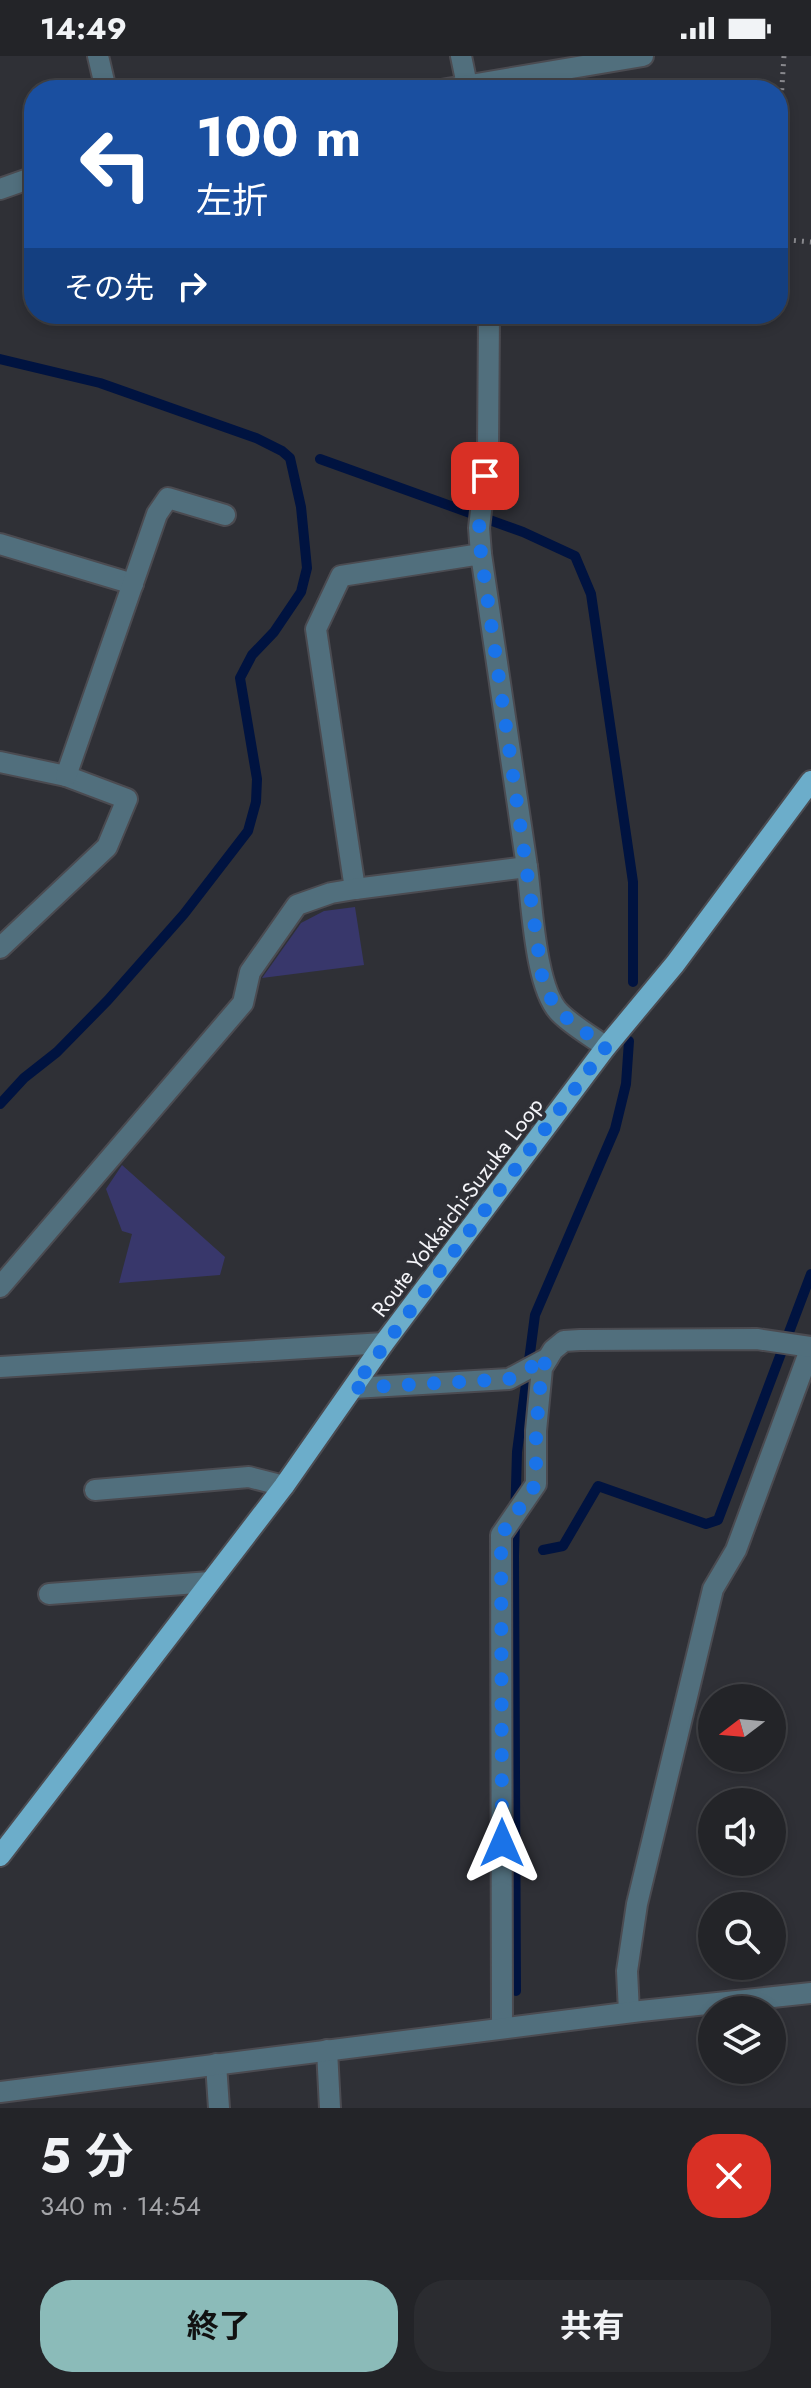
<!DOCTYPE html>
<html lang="ja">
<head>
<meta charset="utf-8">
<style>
	body { margin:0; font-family:Jost,"Noto Sans JP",sans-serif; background:#2b2c30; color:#f1f3f6; height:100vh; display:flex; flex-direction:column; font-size:30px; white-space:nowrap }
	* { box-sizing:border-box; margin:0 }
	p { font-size:26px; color:#a3a4a8 }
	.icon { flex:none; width:44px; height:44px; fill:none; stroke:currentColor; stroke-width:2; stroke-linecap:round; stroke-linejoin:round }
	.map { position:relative; height:2052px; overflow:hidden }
	.side { display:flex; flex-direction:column; background:#232428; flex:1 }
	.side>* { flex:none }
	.top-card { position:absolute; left:24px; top:24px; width:764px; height:244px; border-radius:32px; box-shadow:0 4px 12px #0003,0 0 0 2px #404145; background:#1a4fa0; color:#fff; overflow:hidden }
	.needle { width:52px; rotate:254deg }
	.fabs { position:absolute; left:698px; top:1628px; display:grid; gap:16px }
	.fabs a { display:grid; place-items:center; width:88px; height:88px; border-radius:50%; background:#232428; box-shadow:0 4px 12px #0003,0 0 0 2px #404145; font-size:40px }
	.pin { position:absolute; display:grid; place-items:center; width:68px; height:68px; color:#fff; margin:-34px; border-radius:16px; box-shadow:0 4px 12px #0006 }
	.me { position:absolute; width:88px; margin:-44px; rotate:0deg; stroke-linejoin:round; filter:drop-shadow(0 0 6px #0008) }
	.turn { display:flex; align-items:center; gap:28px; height:168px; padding:0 40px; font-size:36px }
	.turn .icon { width:104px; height:104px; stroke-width:2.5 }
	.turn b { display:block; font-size:56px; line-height:68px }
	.then { display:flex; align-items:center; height:76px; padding:0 40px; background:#0003; gap:16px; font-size:30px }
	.round { display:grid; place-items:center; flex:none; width:84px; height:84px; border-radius:32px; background:#2b2c30 }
	.head { display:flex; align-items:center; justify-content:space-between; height:136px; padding:0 40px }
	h1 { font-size:48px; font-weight:700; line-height:60px }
	.action { display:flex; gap:16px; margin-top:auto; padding:16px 40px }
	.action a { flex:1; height:92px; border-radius:32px; background:#8bbbb9; color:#111; font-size:32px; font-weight:700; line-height:92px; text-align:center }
	.action a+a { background:#2b2c30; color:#f1f3f6 }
	.status { display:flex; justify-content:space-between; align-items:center; height:56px; padding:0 40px; background:#232428; direction:ltr }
	.status svg { height:22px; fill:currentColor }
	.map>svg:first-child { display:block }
	.green { fill:#38376b }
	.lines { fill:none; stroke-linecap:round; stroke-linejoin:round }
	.stream { stroke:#001340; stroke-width:10 }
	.minor-casing { stroke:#4b4b51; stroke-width:24 }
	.major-casing { stroke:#4b4b51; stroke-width:24 }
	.path { stroke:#88888d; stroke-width:5; stroke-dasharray:2 6; stroke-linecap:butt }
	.minor { stroke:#516f7d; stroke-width:20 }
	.major { stroke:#6cadca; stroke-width:20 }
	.route { stroke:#1a73e8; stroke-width:14; stroke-dasharray:0 25.2 }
	.labels { text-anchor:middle; stroke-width:8; stroke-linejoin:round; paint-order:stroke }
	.street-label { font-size:22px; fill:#f4f4f8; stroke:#2f3036 }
</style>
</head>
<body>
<div class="status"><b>14:49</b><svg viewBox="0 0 49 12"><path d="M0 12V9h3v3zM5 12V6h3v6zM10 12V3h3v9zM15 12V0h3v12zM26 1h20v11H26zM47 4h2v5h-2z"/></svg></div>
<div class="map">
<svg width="811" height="2052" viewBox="0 0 811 2052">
	<rect width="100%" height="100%" fill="#2f3036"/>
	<g class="green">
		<polygon points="355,851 364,909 262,922 301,867 324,855"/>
		<polygon points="122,1109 225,1201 220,1219 119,1227 132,1178 122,1175 106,1133"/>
	</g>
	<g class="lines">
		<g class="stream">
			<polyline points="0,303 100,327 256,382 282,395 290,402 301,451 307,512 301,536 274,576 252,599 240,622 257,723 256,746 248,775 184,858 108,944 57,996 24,1022 0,1048"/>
			<polyline points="320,403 523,476 575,500 591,538 633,826 633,926"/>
			<polyline points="543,1494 563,1490 598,1430 706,1468 718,1464 811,1218"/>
			<polyline points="516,1935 514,1500 517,1396 535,1259 615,1073 626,1028 629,985"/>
		</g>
		<defs>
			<g id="minor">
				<polyline points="98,0 106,34"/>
				<polyline points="461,0 468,34"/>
				<polyline points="441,34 643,0"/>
				<polyline points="0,133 34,121"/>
				<polyline points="0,488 133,528"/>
				<polyline points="481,498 479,472 488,395 489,258"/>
				<polyline points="0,706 66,720 127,743 107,791 0,892"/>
				<polyline points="66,720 157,458 168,442 225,459"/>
				<polyline points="355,833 316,573 341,520 481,498 527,811"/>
				<path d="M0,1231L243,947L250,916L297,849L331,837L355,833L527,811C532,847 535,933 560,957C573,970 591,980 606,991"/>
				<polyline points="0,1311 384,1287"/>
				<polyline points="353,1332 509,1323 548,1302"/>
				<polyline points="95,1434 249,1421 284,1430"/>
				<polyline points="49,1538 210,1526"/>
				<polyline points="629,1956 627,1915 637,1848 713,1533 736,1494 811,1291"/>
				<polyline points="502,1972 501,1479 536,1428 536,1375 542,1312 553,1294 564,1285 580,1284 757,1283 811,1291"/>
				<polyline points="327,1994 330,2052"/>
				<polyline points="216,2008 219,2052"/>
				<polyline points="0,2036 641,1955 811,1937"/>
			</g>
			<polyline id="major" points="0,1800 284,1430 384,1287 606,991 675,908 811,725"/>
		</defs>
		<use href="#minor" class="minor-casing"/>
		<use href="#major" class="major-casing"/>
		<g class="path">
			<polyline points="778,90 784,0"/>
			<polyline points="778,183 811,186"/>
		</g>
		<use href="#minor" class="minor"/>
		<use href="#major" class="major"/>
	</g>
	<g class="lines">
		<path class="route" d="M485,420L479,472L481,498L542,920C553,960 574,967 606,991L353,1332L509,1323L548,1302L542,1312L536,1375V1428L501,1479L502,1787"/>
	</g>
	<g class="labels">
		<g class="street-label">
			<text transform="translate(457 1151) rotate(-53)" y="8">Route Yokkaichi-Suzuka Loop</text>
		</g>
	</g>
</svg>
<div class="fabs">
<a><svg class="needle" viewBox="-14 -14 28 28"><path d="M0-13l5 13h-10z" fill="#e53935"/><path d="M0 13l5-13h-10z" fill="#a3a4a8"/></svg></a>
<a><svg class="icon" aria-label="sound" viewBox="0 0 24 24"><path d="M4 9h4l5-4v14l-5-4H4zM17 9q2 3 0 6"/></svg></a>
<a><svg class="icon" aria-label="search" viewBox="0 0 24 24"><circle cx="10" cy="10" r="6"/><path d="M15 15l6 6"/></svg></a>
<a><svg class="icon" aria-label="layers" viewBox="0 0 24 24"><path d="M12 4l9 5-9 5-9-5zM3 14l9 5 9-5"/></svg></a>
</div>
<div class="pin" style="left:485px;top:420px;background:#d93025"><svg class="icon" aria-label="arrive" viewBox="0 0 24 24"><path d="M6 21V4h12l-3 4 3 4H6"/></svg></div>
<svg class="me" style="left:502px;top:1787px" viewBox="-20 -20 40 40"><path d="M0-17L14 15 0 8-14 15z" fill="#1a73e8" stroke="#fff" stroke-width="4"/></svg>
<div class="top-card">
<div class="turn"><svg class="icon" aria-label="left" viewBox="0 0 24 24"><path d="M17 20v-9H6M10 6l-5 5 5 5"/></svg><div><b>100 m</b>左折</div></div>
<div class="then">その先<svg class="icon" aria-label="right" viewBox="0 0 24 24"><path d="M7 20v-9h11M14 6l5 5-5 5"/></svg></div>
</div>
</div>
<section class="side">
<div class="head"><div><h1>5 分</h1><p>340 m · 14:54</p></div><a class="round" style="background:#d93025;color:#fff"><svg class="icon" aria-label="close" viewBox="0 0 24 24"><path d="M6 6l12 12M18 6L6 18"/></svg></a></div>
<div class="action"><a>終了</a><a>共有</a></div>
</section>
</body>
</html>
